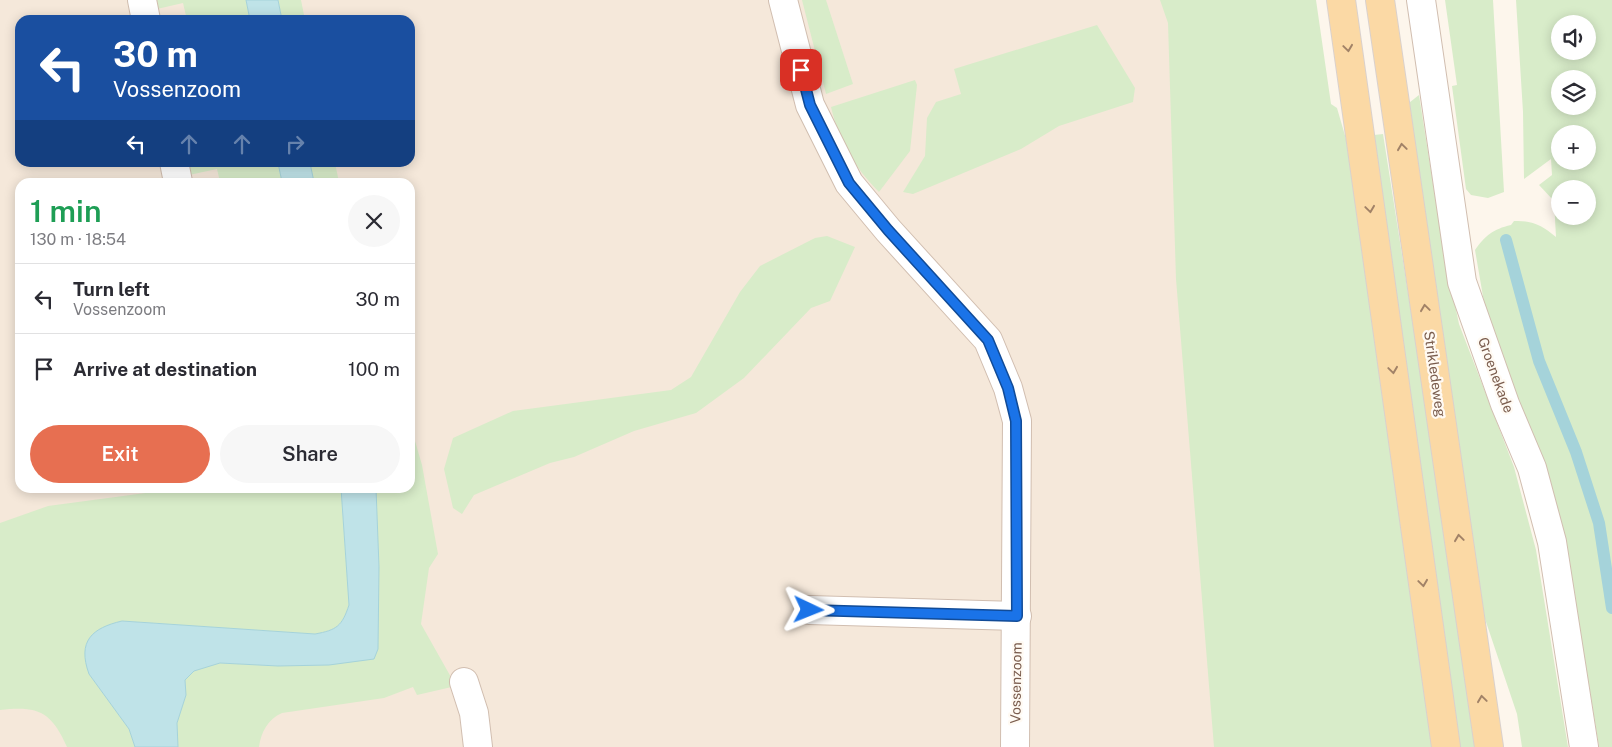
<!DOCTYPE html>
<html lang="en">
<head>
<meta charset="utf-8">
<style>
	body { margin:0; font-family:"Public Sans",sans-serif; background:#f7f7f7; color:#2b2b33; height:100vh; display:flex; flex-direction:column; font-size:19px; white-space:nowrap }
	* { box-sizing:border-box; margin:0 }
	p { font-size:16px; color:#7c7c81 }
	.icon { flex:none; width:28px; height:28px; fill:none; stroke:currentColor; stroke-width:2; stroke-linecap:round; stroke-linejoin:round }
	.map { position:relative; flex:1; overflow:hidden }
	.drawer { position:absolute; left:15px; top:178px; width:400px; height:315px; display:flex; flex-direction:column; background:#fff; border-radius:15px; box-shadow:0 2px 12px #0003 }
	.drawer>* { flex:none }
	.banner { position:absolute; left:15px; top:15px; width:400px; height:152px; border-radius:15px; box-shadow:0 2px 12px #0003; background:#1a4fa0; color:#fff; overflow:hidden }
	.fabs { position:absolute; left:1551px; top:15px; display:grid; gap:10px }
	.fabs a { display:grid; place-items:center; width:45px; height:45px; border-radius:50%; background:#fff; box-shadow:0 2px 12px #0003; font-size:25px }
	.pin { position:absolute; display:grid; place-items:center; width:42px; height:42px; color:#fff; margin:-21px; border-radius:10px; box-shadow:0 2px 8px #0006 }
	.me { position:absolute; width:55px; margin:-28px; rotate:92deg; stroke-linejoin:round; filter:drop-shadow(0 0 4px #0008) }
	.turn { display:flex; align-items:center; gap:18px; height:105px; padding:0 15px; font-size:22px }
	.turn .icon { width:65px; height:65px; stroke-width:2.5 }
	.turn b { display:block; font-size:35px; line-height:42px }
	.lanes { display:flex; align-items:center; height:48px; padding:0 15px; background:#0003; justify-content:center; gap:25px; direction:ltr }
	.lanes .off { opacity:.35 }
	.round { display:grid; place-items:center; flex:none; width:52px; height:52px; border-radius:26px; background:#f7f7f7 }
	.overview { display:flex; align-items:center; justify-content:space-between; height:85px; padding:0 15px }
	h1 { font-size:30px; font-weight:600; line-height:38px; color:#1e9e55 }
	.button { display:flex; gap:10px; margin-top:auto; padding:10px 15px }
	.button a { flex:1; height:58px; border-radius:30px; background:#e76f51; color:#fff; font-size:20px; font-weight:600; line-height:58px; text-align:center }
	.button a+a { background:#f7f7f7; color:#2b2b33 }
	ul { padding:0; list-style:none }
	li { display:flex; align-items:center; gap:15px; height:70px; padding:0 15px; border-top:1px solid #e1e1e2 }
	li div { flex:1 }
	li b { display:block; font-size:19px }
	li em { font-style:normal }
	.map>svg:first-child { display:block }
	.residential { fill:#f5e8da; fill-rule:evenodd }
	.green { fill:#d8ecc9; fill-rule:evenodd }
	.water { fill:#bfe3e8; stroke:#a5d3da }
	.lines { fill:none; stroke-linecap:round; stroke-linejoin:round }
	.stream { stroke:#a5d3da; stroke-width:12 }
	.minor-casing { stroke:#d1beb0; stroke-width:30 }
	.major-casing { stroke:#dad1cd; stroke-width:30 }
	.minor { stroke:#fff; stroke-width:28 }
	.major { stroke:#fbd9a5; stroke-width:28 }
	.oneway { stroke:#a18267 }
	.route-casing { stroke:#114b97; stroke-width:12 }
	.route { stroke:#1a73e8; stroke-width:9 }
	.labels { text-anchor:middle; stroke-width:4.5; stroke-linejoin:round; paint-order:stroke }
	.street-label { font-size:14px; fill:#7a5c4d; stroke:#fffaf3 }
</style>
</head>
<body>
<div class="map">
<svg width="1612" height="747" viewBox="0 0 1612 747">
	<rect width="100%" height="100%" fill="#fdf6ec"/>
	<path class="residential" d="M0,0H1184L1306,747H0ZM20,20H410V162H20ZM20,182H410V488H20Z"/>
	<g class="green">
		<polygon points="156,0 246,0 250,20 187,20 183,3 157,9"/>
		<polygon points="278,0 301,0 305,20 282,20"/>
		<polygon points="802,0 826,0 853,84 826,94"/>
		<polygon points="1160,0 1316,0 1331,104 1337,108 1346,139 1433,747 1214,747 1176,279 1168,23"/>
		<polygon points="1445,0 1493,0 1504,192 1488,198 1471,195 1466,189 1452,86 1457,85"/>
		<path d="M1516,0H1612V747H1599L1568,555L1555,498L1485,308L1475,250C1485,236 1493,229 1511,225L1514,221C1532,220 1543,226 1556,237L1554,201L1539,185L1552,175L1551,159L1524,179L1523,112ZM1560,24H1588V51H1560ZM1560,79H1588V106H1560ZM1560,134H1588V161H1560ZM1560,189H1588V216H1560Z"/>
		<polygon points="1097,25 1135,88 1133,102 1059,126 1021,149 913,194 903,192 925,156 927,118 936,102 961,94 954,69"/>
		<path d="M915,80L917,85L910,151L879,192C854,167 839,141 831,107Z"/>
		<polygon points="1419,95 1443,247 1459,324 1514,467 1536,550 1568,747 1522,747 1517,714 1483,613 1405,106"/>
		<polygon points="1383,134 1448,547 1478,747 1458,747 1374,135"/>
		<polygon points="187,163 278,163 282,182 220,182 217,169 189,175"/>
		<polygon points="310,163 335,163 339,182 314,182"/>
		<polygon points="827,236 855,247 830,301 811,308 744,378 696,413 634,431 574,457 550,463 474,495 462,514 453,508 444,469 453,438 513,411 671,390 691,377 740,292 760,266 815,238"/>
		<path d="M410,441H415L422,465L438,554L429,568L421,624L456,686L417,695L413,687L384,698L282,713C268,719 261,732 259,747H178L177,723L186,695L185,680L194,671L220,663L278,666L329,665L378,649L379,567L376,488H410Z"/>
		<path d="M183,488H341L349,605C342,626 337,630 315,634L122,621L89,674L129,729L135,747H67C51,711 38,706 0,710V523L48,506Z"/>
	</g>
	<g class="water">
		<polygon points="246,0 278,0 282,20 250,20"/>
		<polygon points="278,163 310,163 314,182 282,182"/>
		<path d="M341,488H376L379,567L378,649L374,659L329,665L278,666L220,663L194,671L185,680L186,695L177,723L178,747H135L129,729L89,674C77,641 92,628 122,621L315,634C337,630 342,626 349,605Z"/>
	</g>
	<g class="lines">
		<polyline class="stream" points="1506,240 1539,361 1576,452 1599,523 1612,608"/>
		<defs>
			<g id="minor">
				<polyline points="142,0 146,20"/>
				<polyline points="783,0 810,105 849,183 888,230 988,340 1008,388 1017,421 1015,747"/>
				<polyline points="1421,0 1462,282 1505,404 1532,468 1552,542 1584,747"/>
				<polyline points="174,162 178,182"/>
				<polyline points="809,610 1017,616"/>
				<polyline points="464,682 474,713 478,747"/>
			</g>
			<g id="major">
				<polyline points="1341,0 1446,747"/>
				<polyline points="1380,0 1489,747"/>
			</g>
		</defs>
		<use href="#minor" class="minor-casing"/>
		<use href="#major" class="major-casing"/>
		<use href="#minor" class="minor"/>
		<use href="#major" class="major"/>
	</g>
	<defs><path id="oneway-chevron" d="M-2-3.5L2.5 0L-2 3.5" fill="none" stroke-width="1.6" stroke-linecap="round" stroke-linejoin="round" transform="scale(1.25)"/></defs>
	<g class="oneway">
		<use href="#oneway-chevron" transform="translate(1348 48) rotate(82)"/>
		<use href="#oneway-chevron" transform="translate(1402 147) rotate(-98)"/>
		<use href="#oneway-chevron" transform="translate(1370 209) rotate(82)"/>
		<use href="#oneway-chevron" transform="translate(1425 308) rotate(-98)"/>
		<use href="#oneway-chevron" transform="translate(1393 370) rotate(82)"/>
		<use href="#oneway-chevron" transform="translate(1459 538) rotate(-98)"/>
		<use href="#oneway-chevron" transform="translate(1423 583) rotate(82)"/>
		<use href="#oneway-chevron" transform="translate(1482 699) rotate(-98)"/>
	</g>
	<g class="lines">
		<defs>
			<polyline id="route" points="801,70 810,105 849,183 888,230 988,340 1008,388 1016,421 1017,616 809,610"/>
		</defs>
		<use href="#route" class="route-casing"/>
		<use href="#route" class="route"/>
	</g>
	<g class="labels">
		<g class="street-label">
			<text transform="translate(1435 374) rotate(82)" y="5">Strikledeweg</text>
			<text transform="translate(1496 375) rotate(70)" y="5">Groenekade</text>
			<text transform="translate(1016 683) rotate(-89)" y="5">Vossenzoom</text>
		</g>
	</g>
</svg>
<div class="fabs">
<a><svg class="icon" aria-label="sound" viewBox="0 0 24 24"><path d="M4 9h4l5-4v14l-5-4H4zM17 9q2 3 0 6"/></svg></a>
<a><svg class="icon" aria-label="layers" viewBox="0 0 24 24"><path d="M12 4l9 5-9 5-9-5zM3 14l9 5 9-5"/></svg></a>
<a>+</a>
<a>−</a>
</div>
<div class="pin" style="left:801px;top:70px;background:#d93025"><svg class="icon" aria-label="arrive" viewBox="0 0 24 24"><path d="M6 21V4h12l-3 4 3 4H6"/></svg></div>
<svg class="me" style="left:809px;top:610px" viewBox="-20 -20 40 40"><path d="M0-17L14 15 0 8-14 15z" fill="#1a73e8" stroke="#fff" stroke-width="4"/></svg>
<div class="banner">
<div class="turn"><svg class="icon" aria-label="left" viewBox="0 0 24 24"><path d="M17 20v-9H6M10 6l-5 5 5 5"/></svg><div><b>30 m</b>Vossenzoom</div></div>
<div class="lanes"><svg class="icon" aria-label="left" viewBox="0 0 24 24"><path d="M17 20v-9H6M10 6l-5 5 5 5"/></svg><svg class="icon off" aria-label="ahead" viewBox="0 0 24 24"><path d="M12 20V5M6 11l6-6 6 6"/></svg><svg class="icon off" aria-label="ahead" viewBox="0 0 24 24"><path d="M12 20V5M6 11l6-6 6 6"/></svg><svg class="icon off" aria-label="right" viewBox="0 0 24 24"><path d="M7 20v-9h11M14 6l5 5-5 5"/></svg></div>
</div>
<section class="drawer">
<div class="overview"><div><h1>1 min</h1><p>130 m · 18:54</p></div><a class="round"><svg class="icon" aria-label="close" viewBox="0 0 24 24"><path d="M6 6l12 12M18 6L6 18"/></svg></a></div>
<ul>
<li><svg class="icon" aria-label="left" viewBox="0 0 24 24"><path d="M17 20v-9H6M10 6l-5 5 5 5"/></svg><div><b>Turn left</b><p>Vossenzoom</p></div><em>30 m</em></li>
<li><svg class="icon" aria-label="arrive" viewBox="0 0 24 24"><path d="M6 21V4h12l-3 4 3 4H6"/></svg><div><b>Arrive at destination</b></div><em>100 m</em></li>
</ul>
<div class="button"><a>Exit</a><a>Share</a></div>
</section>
</div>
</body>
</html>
